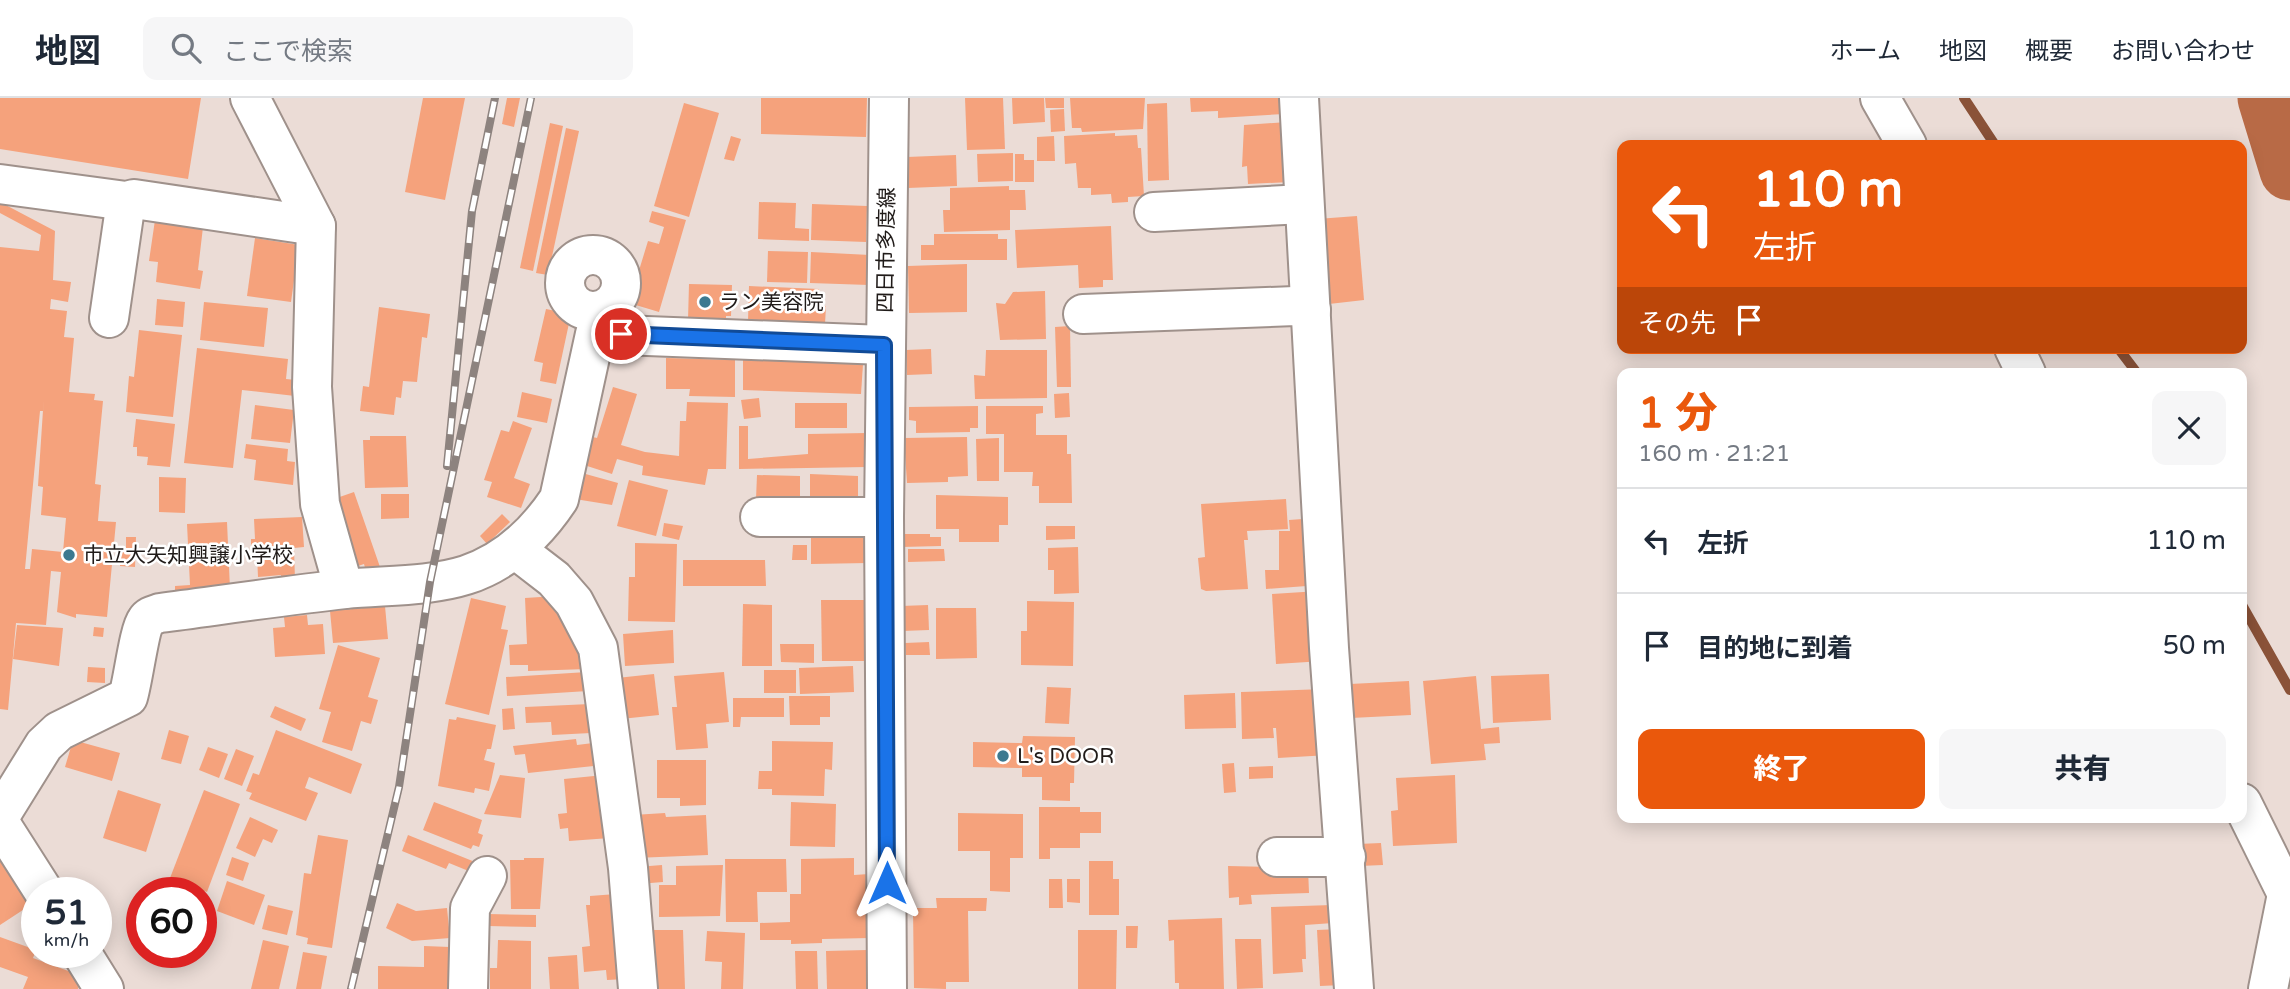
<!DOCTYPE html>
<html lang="ja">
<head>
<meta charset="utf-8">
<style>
	body { margin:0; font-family:"Varela Round","Noto Sans JP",sans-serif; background:#f6f6f7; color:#1f2937; height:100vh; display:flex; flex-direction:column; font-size:26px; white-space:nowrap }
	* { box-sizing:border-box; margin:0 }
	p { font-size:23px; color:#747a83 }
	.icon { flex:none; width:38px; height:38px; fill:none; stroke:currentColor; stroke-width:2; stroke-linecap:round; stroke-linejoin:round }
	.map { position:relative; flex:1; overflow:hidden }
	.panel { position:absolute; left:1617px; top:270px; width:630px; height:455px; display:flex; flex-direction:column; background:#fff; border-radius:14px; box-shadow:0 4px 18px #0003 }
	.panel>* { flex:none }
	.hud { position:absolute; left:1617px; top:42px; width:630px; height:214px; border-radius:14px; box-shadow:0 4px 18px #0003; background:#ea580c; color:#fff; overflow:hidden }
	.speed { position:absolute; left:21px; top:779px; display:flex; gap:14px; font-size:35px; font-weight:700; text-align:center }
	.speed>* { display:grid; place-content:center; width:91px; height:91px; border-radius:50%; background:#fff; box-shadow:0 4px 18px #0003; line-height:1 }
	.speed small { font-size:18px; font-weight:400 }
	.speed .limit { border:10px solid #d22; background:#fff; color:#111 }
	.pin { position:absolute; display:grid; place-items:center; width:60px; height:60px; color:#fff; margin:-30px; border:4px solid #fff; border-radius:50%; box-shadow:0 2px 7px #0007 }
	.me { position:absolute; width:77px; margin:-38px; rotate:0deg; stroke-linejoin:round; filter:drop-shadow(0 0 5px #0008) }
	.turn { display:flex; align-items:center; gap:24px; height:147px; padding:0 21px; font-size:32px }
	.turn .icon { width:91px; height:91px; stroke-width:2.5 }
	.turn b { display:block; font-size:49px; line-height:60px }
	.then { display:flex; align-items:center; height:66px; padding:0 21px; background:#0003; gap:14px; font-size:26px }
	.round { display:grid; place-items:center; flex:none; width:74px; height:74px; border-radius:14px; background:#f6f6f7 }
	.overview { display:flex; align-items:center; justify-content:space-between; height:119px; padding:0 21px }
	h1 { font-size:42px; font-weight:800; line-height:52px; color:#ea580c }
	.button { display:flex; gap:14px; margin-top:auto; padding:14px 21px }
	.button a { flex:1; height:80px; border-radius:14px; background:#ea580c; color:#fff; font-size:28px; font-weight:800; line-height:80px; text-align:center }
	.button a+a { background:#f6f6f7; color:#1f2937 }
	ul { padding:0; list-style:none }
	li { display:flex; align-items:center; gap:21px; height:105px; padding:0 21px; border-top:2px solid #e0e1e3 }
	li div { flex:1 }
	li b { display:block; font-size:26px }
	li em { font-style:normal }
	header { display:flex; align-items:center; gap:42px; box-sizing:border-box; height:98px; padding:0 35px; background:#fff; border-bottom:2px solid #e0e1e3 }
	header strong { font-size:33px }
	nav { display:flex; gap:38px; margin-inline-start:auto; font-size:24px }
	.search { width:490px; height:63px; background:#f6f6f7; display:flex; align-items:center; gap:18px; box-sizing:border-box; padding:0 24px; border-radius:14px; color:#747a83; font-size:26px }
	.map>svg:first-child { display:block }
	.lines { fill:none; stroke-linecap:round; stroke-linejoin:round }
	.stream { stroke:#8a5238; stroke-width:10 }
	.river { stroke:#b86a46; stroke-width:61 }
	.building { fill:#f5a27c; fill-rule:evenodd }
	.minor-casing { stroke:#9f918b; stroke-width:42 }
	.major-casing { stroke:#9f918b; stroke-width:42 }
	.minor { stroke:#fff; stroke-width:38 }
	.major { stroke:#fff; stroke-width:38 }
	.rail-casing { stroke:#8d837f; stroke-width:8 }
	.rail { stroke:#fff; stroke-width:5; stroke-dasharray:16; stroke-linecap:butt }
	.route-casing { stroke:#114b97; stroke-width:18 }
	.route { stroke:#1a73e8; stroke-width:12 }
	.poi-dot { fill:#3c7990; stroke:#fff; stroke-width:2.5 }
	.labels { text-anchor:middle; stroke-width:5; stroke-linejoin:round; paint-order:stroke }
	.street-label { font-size:21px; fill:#201b19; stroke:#fff }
	.poi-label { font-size:21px; fill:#201b19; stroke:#fff; text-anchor:start }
</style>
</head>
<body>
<header>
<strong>地図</strong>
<div class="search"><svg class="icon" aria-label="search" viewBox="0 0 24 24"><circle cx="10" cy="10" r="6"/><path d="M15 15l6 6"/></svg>ここで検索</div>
<nav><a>ホーム</a><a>地図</a><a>概要</a><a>お問い合わせ</a></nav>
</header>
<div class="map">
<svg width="2290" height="891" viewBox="0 0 2290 891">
	<rect width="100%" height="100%" fill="#ebdcd6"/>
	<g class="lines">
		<g class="stream">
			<polyline points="1964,0 1995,47"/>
			<polyline points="2118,250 2137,275"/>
			<polyline points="2242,507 2290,592"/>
		</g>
		<polyline class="river" points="2268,0 2290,72"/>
	</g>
	<g class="building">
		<polygon points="0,0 201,0 188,81 0,51"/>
		<polygon points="423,0 465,0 445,102 405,94"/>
		<polygon points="507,0 520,0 514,29 502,26"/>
		<polygon points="761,0 867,0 866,39 761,36"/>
		<polygon points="965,0 1003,0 1005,51 967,52"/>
		<polygon points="1012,0 1044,0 1045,24 1013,26"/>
		<polygon points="1045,0 1064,0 1064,10 1046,10"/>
		<polygon points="1070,0 1145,0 1143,31 1082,34 1081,30 1072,30"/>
		<polygon points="1190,0 1283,0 1284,16 1218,20 1218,13 1191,14"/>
		<polygon points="684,5 719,15 689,119 654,108"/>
		<polygon points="1167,5 1169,82 1148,83 1147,6"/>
		<polygon points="1064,11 1065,33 1051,34 1050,12"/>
		<polygon points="1287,24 1290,84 1248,86 1247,68 1242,69 1244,27"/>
		<polygon points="550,25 563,28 533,173 520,170"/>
		<polygon points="566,30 579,33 548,177 536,175"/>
		<polygon points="1115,35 1115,38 1137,37 1138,50 1141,50 1144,98 1128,99 1128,104 1112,105 1111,96 1091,97 1091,90 1078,90 1076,65 1065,66 1064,38"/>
		<polygon points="731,38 741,41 734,63 724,61"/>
		<polygon points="1054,38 1055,63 1037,63 1037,39"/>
		<polygon points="1013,55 1013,83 978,84 977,56"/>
		<polygon points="1015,56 1024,56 1024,62 1034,62 1034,84 1015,84"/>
		<polygon points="956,57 957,88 908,90 907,59"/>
		<polygon points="1009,88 1009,92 1025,92 1026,112 1010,112 1010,132 944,134 943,112 950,112 950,90"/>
		<path d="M0,104L55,133L53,182L71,184L68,204L51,201L50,211L67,213L64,239L74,240L69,294L95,296L94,302L103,303L95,386L101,387L98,423L116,424L107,519L76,516V520L57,514L61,474L51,473L46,527L16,525L8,612L0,611V149L39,153L41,137L0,115ZM44,297L38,388L43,389L41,417L66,420L63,454L32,451L30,471H25L40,313H43Z"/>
		<polygon points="759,104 796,105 795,130 809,131 809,143 758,141"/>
		<polygon points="812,106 867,108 866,144 811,142"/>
		<polygon points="652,113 686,122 659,214 629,205 648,143 659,146 664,129 649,124"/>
		<polygon points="1357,118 1364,202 1329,206 1317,121"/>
		<polygon points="155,122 203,129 198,172 203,173 200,191 156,184 158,164 149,163"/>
		<polygon points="1111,128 1113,182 1103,182 1103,189 1079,190 1078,167 1017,170 1015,132"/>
		<polygon points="934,136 998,136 998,141 1007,141 1007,162 921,162 921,147 934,147"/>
		<polygon points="255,140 299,147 291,204 247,198"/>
		<polygon points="768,153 808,154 807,185 767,184"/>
		<polygon points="811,154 870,157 869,187 810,185"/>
		<polygon points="967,166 967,214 909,215 908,168"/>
		<polygon points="689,186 732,187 731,218 726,218 726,223 688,222"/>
		<polygon points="749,188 819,191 818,208 826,208 825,226 748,223"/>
		<polygon points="1045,193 1046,241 1000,242 996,205 1005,206 1013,194"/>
		<polygon points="157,201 185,204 183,229 155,227"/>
		<polygon points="204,204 268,210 264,249 200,242"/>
		<polygon points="379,209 430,216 427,240 422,239 417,284 403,283 401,300 396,299 394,317 360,313 363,288 369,289"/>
		<polygon points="546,211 571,216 556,286 540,283 543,265 534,263"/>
		<polygon points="1070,228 1071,289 1057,289 1055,229"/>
		<polygon points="139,232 182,237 173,319 126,314 129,278 134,279"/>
		<polygon points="197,250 288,261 286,281 296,282 295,298 242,292 233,370 184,365"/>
		<polygon points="931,251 932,276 907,277 906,252"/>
		<polygon points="986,252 1047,252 1047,300 975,301 974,277 985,278"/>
		<polygon points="666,260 735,262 735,299 689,298 690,291 666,291"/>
		<polygon points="743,261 863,266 861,296 743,292"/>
		<polygon points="613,289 637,296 621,347 645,354 679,358 680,323 686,323 687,304 728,305 726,371 708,371 705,387 642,377 643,368 617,361 612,376 584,367 593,339 597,340"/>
		<polygon points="522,294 552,301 547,325 517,319"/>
		<polygon points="1069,295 1070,319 1055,320 1054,296"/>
		<polygon points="759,300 761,319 744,321 741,302"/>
		<rect x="795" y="305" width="52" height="25"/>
		<polygon points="255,307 294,312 290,345 251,341"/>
		<polygon points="978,308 978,330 970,330 970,334 916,335 916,323 909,322 909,309"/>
		<polygon points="986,308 1043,308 1043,315 1036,316 1036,337 1067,337 1067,356 1071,356 1072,405 1039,405 1039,388 1032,388 1033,374 1004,374 1004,336 986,336"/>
		<polygon points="136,321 175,326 170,369 147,367 148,359 137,358 137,349 133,349"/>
		<polygon points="513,323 532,330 514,380 530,386 521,410 487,399 492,384 484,382 501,332 509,334"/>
		<polygon points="739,328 748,328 748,361 808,356 808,336 867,335 867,369 739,371"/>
		<polygon points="370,338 406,338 408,389 365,390 363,342 370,342"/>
		<polygon points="967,339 968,378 948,379 948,384 907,385 904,340"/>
		<polygon points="999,340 999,383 977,383 976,341"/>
		<polygon points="246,346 288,351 287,363 295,364 293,387 254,382 256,362 244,360"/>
		<polygon points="582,375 618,385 612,407 575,401"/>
		<polygon points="810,376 858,378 858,403 810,402"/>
		<polygon points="757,377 800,378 800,407 756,401"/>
		<polygon points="159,379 186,380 185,415 159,414"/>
		<polygon points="629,382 668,392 656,438 617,428"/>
		<polygon points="354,394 380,469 366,473 364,466 358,468 356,460 351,461 331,402"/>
		<polygon points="381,396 409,396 409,420 381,421"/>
		<polygon points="936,397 1008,399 1008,427 999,427 999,444 959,444 959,431 936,431"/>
		<polygon points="1286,401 1288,431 1247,433 1248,442 1244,442 1248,491 1206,493 1201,491 1198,460 1205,459 1201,406"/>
		<polygon points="502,416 510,424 487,446 480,438"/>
		<polygon points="302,419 304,449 294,450 295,482 281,483 281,477 258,479 257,457 251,457 251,441 255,441 254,421"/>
		<polygon points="1316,420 1320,487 1266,491 1265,472 1279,472 1279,433 1290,433 1289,422"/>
		<polygon points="227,424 230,491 175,492 175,488 190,487 187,426"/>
		<polygon points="664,425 683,428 679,442 662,438"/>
		<polygon points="811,428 868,428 868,465 811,466"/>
		<polygon points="1046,428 1075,428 1075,441 1046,442"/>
		<polygon points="901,436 930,436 930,439 941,439 941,448 901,449"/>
		<polygon points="126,439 136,439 135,469 120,468 120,450 126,450"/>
		<polygon points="635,445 677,446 675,524 628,523 629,479 635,479"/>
		<polygon points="793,447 807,447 807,462 792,462"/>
		<polygon points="1078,449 1079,495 1054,496 1054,472 1048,472 1048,450"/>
		<polygon points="908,451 944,451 945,463 908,464"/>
		<polygon points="683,462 765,462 766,488 683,488"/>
		<polygon points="1319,493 1323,563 1276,566 1272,496"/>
		<polygon points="556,498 557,514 568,514 572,545 586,545 587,571 528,573 528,567 510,567 509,547 527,546 525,500"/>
		<polygon points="471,500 506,508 501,531 508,532 489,617 445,606"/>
		<polygon points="821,502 867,502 868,563 822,563"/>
		<polygon points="1027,503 1074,504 1073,568 1021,567 1021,533 1027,533"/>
		<polygon points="743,506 772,507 772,568 742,568"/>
		<polygon points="928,507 929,532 902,533 901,508"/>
		<polygon points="385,508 388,541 333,545 330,513"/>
		<polygon points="936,510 976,510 977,560 936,561"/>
		<polygon points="307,517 308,527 323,526 325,556 275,559 273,530 285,529 284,519"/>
		<polygon points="17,527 63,530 59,568 13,561"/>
		<polygon points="94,529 104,530 103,539 93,538"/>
		<polygon points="673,532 674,565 625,568 623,536"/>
		<polygon points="929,544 930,557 906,557 905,545"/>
		<polygon points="780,546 814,546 814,565 781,564"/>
		<polygon points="338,547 380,560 368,599 378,602 371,626 361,623 352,653 322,644 331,614 319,611"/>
		<polygon points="853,568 854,594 800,596 799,570"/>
		<polygon points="88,569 105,570 105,585 87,584"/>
		<rect x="764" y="572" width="32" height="23"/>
		<polygon points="587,574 588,593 507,598 506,579"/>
		<polygon points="724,574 729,624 706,626 708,650 676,652 672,609 677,609 674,578"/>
		<polygon points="654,576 659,617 621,621 617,580"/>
		<polygon points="1549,576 1551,622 1493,625 1491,578"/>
		<polygon points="1476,578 1481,631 1499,629 1500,645 1484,646 1486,662 1431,666 1423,583"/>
		<polygon points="1409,583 1411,617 1351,620 1350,586"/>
		<polygon points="1047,589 1071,590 1069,626 1045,625"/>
		<polygon points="1324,591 1329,657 1278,660 1276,630 1273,630 1274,640 1242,641 1241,594"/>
		<polygon points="1235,595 1236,630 1185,631 1184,597"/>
		<polygon points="789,598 830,598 830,619 820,619 820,627 790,627"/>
		<polygon points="733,600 784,600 784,619 741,619 740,629 733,629"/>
		<polygon points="590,606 591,635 552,637 551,624 526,625 525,609"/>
		<polygon points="275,608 306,621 301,633 270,619"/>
		<polygon points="513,610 515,631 503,632 502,611"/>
		<polygon points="457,619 496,627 491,651 487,651 484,662 495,665 489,693 475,690 474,695 438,688 449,621 456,622"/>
		<polygon points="169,632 189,638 181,666 161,661"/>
		<polygon points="276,632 362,666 351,696 309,679 305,690 318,695 306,723 249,701 252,695 246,693 253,675 259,677"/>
		<polygon points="1023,638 1075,639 1074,685 1070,685 1070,703 1042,702 1042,679 1022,679 1022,670 973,669 973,644 1022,645"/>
		<polygon points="576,641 577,647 601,644 603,667 528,675 525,656 515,657 513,648"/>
		<polygon points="73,642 120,655 112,683 65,669"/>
		<polygon points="772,643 833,644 832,672 825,671 824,698 772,697 772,691 758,691 759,673 772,673"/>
		<polygon points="208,649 228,656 219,680 199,672"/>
		<polygon points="236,651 254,658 242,688 224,681"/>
		<polygon points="657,662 706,662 706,707 680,708 680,700 657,700"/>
		<polygon points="1234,665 1236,694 1224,695 1222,666"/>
		<polygon points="1273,668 1273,680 1249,681 1249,669"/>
		<polygon points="500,677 525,680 521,720 484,716"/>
		<polygon points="604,677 610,740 569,743 568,730 560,731 558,716 567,715 564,681"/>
		<polygon points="1455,677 1457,745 1393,748 1391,713 1398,712 1396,680"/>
		<polygon points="118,692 161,706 146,754 103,740"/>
		<polygon points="204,692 240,706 207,794 170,780"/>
		<polygon points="434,704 482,722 478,735 483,737 479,749 473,747 471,751 423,732"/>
		<polygon points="791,704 836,706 835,749 790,748"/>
		<polygon points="1039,709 1080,709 1080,714 1101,714 1101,735 1080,735 1080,750 1050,750 1050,761 1039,761"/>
		<polygon points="665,715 666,719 706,717 708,757 635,760 633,717"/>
		<polygon points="958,715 1023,716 1023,760 1010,760 1010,794 990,793 990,753 958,753"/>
		<polygon points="250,719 278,732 272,745 263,741 255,759 236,750"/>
		<polygon points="318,737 348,742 332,850 307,846 308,840 296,837 304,775 311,776"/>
		<polygon points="408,737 475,764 471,774 449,765 446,771 402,753"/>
		<polygon points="1381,745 1383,767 1360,768 1358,746"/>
		<polygon points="232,759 249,765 243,783 226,777"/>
		<polygon points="524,760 544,760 540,811 511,811 510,762 524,762"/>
		<polygon points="854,760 854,777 869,776 870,840 822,841 822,845 791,846 791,842 760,842 760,825 790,824 790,796 801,796 801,761"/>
		<polygon points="725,761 786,761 787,794 757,794 758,824 726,824"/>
		<polygon points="0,763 29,808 0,827"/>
		<polygon points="1089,763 1113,763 1113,781 1119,781 1119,817 1089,817"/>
		<polygon points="662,767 663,784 638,786 637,769"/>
		<polygon points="723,767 720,818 659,819 659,787 676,787 676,768"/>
		<polygon points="1228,768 1308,770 1309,795 1251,797 1252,806 1239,807 1239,799 1229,800"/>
		<polygon points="1049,781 1062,781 1063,810 1049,810"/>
		<polygon points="1067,781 1080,781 1080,805 1067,804"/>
		<polygon points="227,783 265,797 254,827 217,813"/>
		<polygon points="616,796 625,881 607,882 606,872 584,874 582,849 590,848 586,807 590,807 590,798"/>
		<polygon points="936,800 987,800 986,813 968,813 969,884 946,884 946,891 914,890 913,810 937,810"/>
		<polygon points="397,805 416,813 447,810 450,840 412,843 386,830"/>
		<polygon points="268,807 293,813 287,837 262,831"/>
		<polygon points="1332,807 1333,825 1305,827 1306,861 1302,861 1303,874 1273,876 1271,809"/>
		<polygon points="488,816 536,817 536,829 488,828"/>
		<polygon points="1222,820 1224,891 1179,891 1179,885 1175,885 1174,842 1169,843 1168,822"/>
		<polygon points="1126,828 1138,828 1137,850 1126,850"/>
		<polygon points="1340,831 1343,887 1320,888 1317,832"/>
		<polygon points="652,832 683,832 685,891 646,891"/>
		<polygon points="1078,832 1117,832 1116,891 1078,891"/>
		<polygon points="707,833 745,835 743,891 721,891 722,864 705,863"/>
		<polygon points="0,839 36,852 33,860 82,878 78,891 23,891 28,879 0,869"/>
		<polygon points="1235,841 1261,841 1263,890 1237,891"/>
		<polygon points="263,842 289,848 279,891 251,891"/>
		<polygon points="498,842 531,843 531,891 490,891 490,870 497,870"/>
		<polygon points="424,848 450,849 449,891 378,891 378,868 424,869"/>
		<polygon points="867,852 868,891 827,891 826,853"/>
		<polygon points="795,853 817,853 818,891 796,891"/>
		<polygon points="303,854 327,858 321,891 296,891"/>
		<polygon points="577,857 579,891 550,891 548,859"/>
	</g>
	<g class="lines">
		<defs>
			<g id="minor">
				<polyline points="250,0 316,128 312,289 320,406 344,491"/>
				<polyline points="1299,0 1329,550 1354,891"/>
				<polyline points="1880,0 1907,47"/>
				<polyline points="0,86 126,103 134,101 316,128"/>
				<polyline points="1154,114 1304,106"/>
				<circle cx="593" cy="185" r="28"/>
				<polyline points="1083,216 1295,208 1311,212"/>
				<polyline points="109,220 126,103"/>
				<polyline points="2014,250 2026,275"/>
				<polyline points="760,419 884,419"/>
				<polyline points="515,451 554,481 574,504 598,550 628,770 638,891"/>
				<polyline points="2242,705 2290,802"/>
				<path d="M0,718L44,647L59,633L128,599C133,583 139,532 146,523C149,518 154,517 160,515C221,507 283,498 345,491C384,487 428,489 466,477C506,464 537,434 559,401L595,236L884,247"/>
				<polyline points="0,725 44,794"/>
				<polyline points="1277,759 1346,759"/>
				<polyline points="81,854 104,891"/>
				<polyline points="468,891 470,810 487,778"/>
				<polyline points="2268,891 2287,796"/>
			</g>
			<polyline id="major" points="887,891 884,419 889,0"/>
		</defs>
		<use href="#minor" class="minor-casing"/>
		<use href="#major" class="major-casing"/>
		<use href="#minor" class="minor"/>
		<use href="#major" class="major"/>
		<defs>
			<g id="rail">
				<polyline points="447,368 472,113 495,0"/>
				<polyline points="351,891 399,689 430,484 531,0"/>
			</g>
		</defs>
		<use href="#rail" class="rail-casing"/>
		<use href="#rail" class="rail"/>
	</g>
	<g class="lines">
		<defs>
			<polyline id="route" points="621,236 884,247 887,785"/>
		</defs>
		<use href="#route" class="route-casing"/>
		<use href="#route" class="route"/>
	</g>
	<g class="poi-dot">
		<circle cx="705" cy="204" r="7"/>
		<circle cx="69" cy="457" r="7"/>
		<circle cx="1003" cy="658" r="7"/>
	</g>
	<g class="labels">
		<g class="street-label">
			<text transform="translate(886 152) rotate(-89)" y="7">四日市多度線</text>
		</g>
		<g class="poi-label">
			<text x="719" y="211">ラン美容院</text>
			<text x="83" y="464">市立大矢知興譲小学校</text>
			<text x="1017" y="665">L's DOOR</text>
		</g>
	</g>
</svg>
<div class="speed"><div>51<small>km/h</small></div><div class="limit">60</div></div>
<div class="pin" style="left:621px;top:236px;background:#d93025"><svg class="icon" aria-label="arrive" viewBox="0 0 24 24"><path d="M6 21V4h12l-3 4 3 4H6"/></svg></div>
<svg class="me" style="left:887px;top:785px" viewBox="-20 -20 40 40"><path d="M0-17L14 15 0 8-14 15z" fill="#1a73e8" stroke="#fff" stroke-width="4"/></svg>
<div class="hud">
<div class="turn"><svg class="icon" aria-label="left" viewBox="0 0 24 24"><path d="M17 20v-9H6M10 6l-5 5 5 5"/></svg><div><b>110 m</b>左折</div></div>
<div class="then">その先<svg class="icon" aria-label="arrive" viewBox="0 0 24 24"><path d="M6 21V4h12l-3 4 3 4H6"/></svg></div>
</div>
<section class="panel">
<div class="overview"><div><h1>1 分</h1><p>160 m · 21:21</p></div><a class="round"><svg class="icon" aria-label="close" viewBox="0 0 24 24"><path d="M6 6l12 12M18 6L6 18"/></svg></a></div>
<ul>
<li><svg class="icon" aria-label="left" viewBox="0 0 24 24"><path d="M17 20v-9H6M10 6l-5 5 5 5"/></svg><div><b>左折</b></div><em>110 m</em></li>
<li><svg class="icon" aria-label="arrive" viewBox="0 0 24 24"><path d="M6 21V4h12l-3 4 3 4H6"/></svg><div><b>目的地に到着</b></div><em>50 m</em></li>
</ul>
<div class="button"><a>終了</a><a>共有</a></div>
</section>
</div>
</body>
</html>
